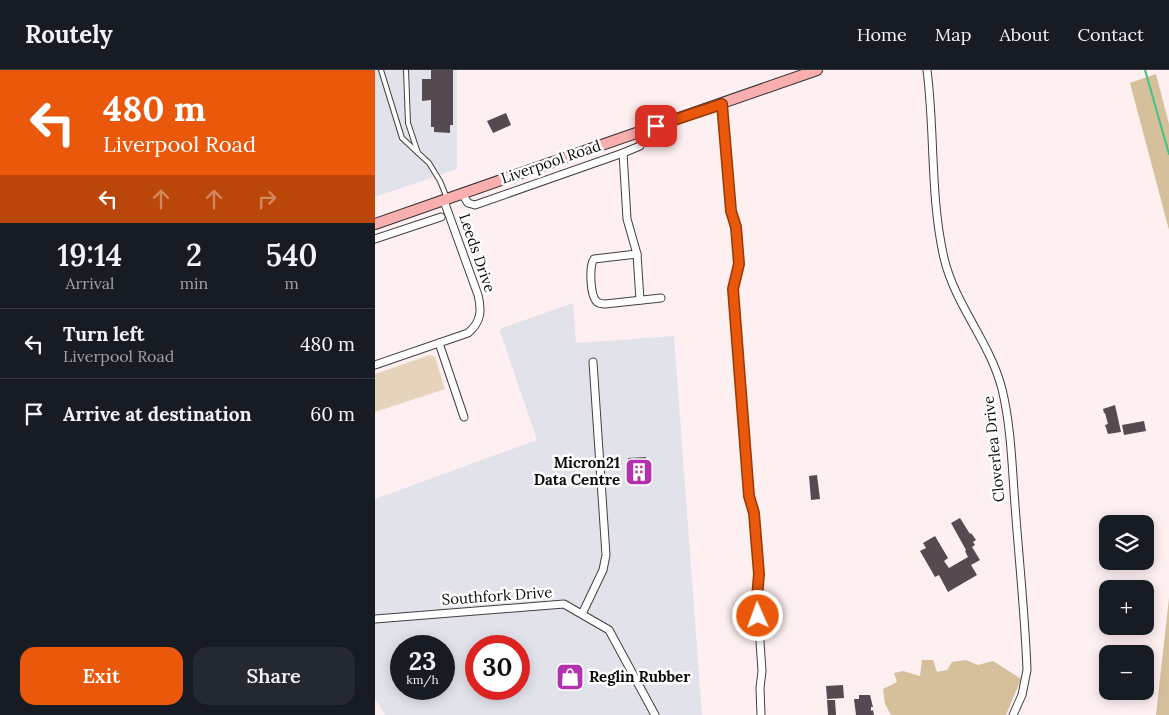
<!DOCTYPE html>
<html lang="en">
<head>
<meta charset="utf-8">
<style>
	body { margin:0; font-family:Lora,serif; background:#242831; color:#f1f3f6; height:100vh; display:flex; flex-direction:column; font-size:19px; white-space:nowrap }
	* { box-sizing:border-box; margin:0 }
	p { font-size:16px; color:#9ea1a6 }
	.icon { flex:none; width:28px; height:28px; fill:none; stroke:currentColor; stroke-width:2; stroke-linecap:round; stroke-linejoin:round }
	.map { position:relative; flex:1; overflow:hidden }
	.drawer { display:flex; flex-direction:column; background:#171b24; width:375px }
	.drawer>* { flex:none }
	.guide { background:#ea580c; color:#fff; overflow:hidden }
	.buttons { position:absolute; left:724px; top:445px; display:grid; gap:10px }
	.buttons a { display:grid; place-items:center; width:55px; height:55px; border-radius:10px; background:#171b24; box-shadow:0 2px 12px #0003; font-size:25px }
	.speed { position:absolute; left:15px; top:565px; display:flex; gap:10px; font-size:25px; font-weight:700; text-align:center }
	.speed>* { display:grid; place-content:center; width:65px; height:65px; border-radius:50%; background:#171b24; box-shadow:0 2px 12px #0003; line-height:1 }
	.speed small { font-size:12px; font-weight:400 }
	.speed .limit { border:8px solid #d22; background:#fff; color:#111 }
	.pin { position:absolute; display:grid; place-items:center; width:42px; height:42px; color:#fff; margin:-21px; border-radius:10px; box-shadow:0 2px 8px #0006 }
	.me { position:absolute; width:55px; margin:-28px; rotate:358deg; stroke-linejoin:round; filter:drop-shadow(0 0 4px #0008) }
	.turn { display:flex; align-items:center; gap:18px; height:105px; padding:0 20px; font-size:22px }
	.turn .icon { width:65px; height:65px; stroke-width:2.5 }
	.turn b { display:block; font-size:35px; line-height:42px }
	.lanes { display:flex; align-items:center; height:48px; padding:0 20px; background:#0003; justify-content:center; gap:25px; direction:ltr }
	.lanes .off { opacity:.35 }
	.eta { display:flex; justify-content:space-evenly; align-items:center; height:85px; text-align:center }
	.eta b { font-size:30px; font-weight:600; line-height:35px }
	.cta { display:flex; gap:10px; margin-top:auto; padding:10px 20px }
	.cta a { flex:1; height:58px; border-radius:15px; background:#ea580c; color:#fff; font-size:20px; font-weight:600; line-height:58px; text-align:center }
	.cta a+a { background:#242831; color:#f1f3f6 }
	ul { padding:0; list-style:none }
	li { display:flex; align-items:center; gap:15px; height:70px; padding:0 20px; border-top:1px solid #363941 }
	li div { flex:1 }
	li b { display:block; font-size:19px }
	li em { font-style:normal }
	header { display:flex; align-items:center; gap:30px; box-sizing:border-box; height:70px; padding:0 25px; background:#171b24; border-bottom:1px solid #363941 }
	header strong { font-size:24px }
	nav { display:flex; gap:28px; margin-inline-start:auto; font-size:18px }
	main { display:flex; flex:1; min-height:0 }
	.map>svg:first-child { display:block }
	.industrial { fill:#e2e2eb; fill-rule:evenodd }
	.green { fill:#e6d3bb }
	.forest { fill:#d5c09b }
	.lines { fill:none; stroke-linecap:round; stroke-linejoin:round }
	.stream { stroke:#43c381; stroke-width:2 }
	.building { fill:#554a50 }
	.service-casing { stroke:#404040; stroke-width:6 }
	.minor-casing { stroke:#404040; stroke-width:9 }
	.secondary-casing { stroke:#2f2f2f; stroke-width:12 }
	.service { stroke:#fff; stroke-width:4 }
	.minor { stroke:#fff; stroke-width:7 }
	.secondary { stroke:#f9aeb0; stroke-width:10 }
	.route-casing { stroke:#983908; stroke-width:12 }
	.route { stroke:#ea580c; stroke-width:9 }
	.labels { text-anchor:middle; stroke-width:5; stroke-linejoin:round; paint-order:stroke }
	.street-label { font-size:15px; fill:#0d0d0d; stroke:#fff }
	.poi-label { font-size:15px; font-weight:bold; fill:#0d0d0d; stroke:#fff; text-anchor:end }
</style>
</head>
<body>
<header>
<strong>Routely</strong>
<nav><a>Home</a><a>Map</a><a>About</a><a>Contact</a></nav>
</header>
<main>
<section class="drawer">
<div class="guide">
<div class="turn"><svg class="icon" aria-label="left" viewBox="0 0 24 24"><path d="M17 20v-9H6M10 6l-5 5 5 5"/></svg><div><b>480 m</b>Liverpool Road</div></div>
<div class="lanes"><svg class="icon" aria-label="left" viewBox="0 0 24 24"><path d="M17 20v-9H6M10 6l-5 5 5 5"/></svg><svg class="icon off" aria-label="ahead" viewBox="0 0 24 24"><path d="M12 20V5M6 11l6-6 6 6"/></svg><svg class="icon off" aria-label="ahead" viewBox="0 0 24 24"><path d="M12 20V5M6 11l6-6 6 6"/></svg><svg class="icon off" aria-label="right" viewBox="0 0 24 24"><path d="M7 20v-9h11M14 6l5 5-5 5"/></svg></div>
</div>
<div class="eta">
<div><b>19:14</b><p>Arrival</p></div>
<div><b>2</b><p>min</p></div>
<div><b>540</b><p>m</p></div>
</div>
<ul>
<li><svg class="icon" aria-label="left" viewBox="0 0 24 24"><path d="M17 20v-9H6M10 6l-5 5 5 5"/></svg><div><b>Turn left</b><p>Liverpool Road</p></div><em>480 m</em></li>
<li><svg class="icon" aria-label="arrive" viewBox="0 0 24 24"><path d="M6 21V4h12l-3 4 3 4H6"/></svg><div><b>Arrive at destination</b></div><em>60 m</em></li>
</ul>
<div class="cta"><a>Exit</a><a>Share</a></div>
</section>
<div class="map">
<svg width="794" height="645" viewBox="0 0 794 645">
	<rect width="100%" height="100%" fill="#feeff0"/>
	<g class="industrial">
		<polygon points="0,0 82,0 82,99 0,127"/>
		<path d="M198,233L201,273L299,266L327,645H10L0,628V429L162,370L125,261L127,258ZM26,576H69V619H26ZM101,576H144V619H101Z"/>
	</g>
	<polygon class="green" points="55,285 60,287 70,319 0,342 0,304"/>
	<g class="forest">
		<polygon points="781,4 794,54 794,160 755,13"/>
		<polygon points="794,528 794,645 781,645"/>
		<polygon points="547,590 558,590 562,602 572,600 577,592 591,590 603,595 618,591 646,609 631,645 516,645 510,634 508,619 522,612 519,603 528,601 545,606"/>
	</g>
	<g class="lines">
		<polyline class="stream" points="770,0 794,84"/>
	</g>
	<g class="building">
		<polygon points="56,0 78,0 78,55 75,55 75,63 59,62 59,57 56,57 56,30 47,31 47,9 56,9"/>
		<polygon points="131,43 136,55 118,63 112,51"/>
		<polygon points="740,335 746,362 733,364 730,355 733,354 730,343 729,343 728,339"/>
		<polygon points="769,351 771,361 749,365 747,355"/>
		<polygon points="271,387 274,414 255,415 254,407 257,407 256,397 254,398 253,388"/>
		<polygon points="442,405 445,429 436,430 434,406"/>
		<polygon points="585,448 595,464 596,463 601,470 598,472 600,475 597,477 605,490 596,495 602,505 573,522 564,505 560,507 545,481 551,478 548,473 560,466 573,488 569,491 574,498 593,487 590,481 591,480 576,453"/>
		<polygon points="468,615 469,628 452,629 451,616"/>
		<polygon points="484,625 495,625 498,637 496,637 496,641 498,640 499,645 481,645 479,629 484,629"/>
		<polygon points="452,630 460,630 461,645 453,645"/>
	</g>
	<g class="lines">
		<defs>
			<g id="service">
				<polyline points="6,0 27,68 54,93 65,111 72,128"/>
				<polyline points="31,0 33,53 43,83"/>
			</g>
			<g id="minor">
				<path d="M552,0C560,62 555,127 569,188C580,235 615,272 627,319C636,356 637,396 640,435C644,490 650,545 652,600L647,625L638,645"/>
				<path d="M347,33L356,141C360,160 366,181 363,200C362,206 358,212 358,219L374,426L379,443L384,504L382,528L387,601L385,618L386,645"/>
				<polyline points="248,83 252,149 262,184 265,230"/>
				<polyline points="87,124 93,133 100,135 248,83 265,76 266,68 265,62"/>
				<polyline points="0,169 66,147"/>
				<path d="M262,184L219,189C214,196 215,226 222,232C225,234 226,234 230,234L286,228"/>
				<polyline points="64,273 89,347"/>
				<path d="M0,295L93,263C106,252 107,241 103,225L69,131"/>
				<polyline points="207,544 228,500 231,485 218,292"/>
				<polyline points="0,549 189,534 234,560 280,645"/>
			</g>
			<polyline id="secondary" points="0,154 442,0"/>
		</defs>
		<use href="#service" class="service-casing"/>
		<use href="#minor" class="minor-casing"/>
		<use href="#secondary" class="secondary-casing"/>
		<use href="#service" class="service"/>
		<use href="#minor" class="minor"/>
		<use href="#secondary" class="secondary"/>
	</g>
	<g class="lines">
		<defs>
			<polyline id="route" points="281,56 347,34 356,141 361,157 364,194 358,219 374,426 379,443 384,504 382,528 383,546"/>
		</defs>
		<use href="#route" class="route-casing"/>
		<use href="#route" class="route"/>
	</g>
	<defs>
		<symbol id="building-square" viewBox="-11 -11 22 22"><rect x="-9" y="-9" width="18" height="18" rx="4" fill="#b330ae" stroke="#fff"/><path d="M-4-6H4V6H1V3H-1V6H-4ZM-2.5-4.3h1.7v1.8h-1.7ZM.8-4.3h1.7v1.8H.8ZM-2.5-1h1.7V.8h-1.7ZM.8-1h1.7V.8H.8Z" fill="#fff"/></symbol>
		<symbol id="shop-square" viewBox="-11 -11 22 22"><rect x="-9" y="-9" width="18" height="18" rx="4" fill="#b330ae" stroke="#fff"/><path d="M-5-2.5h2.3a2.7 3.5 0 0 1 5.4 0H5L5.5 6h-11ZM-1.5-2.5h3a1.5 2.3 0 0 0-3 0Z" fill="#fff"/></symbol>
	</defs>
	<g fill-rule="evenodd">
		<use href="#building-square" x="248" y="386" width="32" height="32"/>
		<use href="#shop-square" x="179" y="591" width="32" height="32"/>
	</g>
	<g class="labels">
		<g class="street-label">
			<text transform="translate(176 92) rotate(-19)" y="5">Liverpool Road</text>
			<text transform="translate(102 183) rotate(71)" y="5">Leeds Drive</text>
			<text transform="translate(619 379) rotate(-96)" y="5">Cloverlea Drive</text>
			<text transform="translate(122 526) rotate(-4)" y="5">Southfork Drive</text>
		</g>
		<g class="poi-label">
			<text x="245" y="398">Micron21<tspan x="245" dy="17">Data Centre</tspan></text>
			<text x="214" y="612" text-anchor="start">Reglin Rubber</text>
		</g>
	</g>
</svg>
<div class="buttons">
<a><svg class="icon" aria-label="layers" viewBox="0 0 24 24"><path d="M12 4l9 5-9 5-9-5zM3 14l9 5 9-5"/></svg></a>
<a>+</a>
<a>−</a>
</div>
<div class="speed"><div>23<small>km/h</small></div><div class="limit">30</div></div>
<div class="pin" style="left:281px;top:56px;background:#d93025"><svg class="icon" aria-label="arrive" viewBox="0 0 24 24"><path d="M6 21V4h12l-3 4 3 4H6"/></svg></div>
<svg class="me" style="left:383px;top:546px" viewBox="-20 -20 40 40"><circle r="17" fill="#ea580c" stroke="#fff" stroke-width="3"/><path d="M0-11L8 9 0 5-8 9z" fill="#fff"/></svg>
</div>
</main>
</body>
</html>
